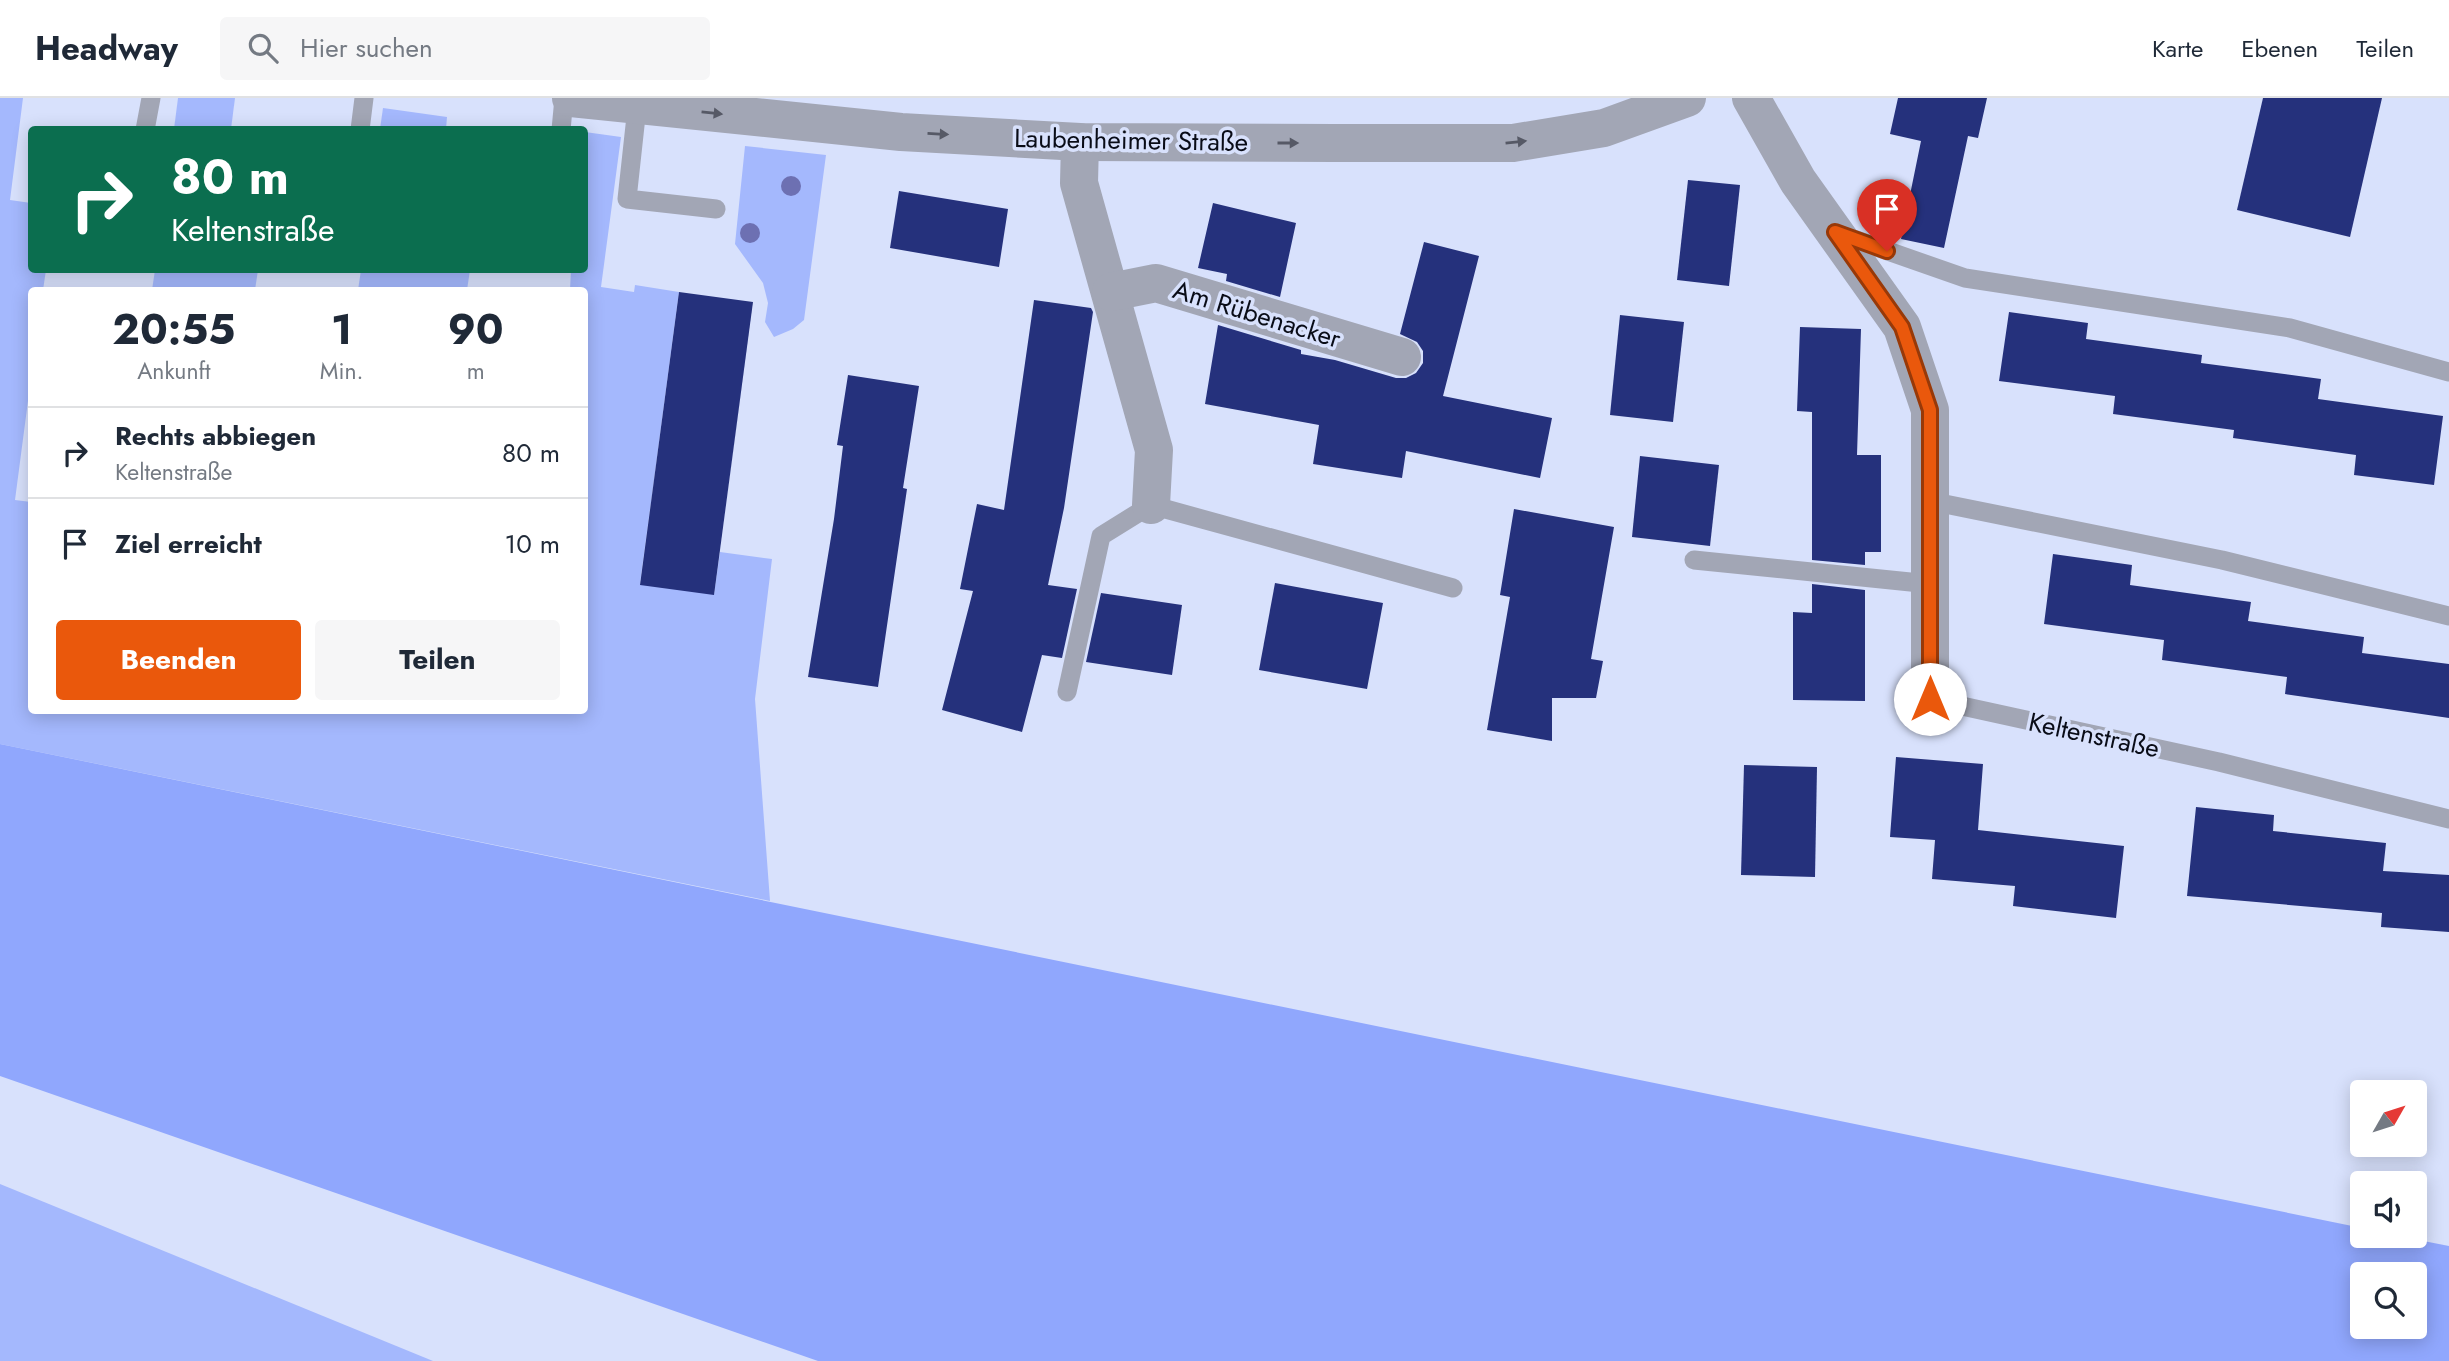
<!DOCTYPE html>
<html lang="de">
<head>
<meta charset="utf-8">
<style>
	body { margin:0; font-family:Jost,sans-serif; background:#f6f6f7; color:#1f2937; height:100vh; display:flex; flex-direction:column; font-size:26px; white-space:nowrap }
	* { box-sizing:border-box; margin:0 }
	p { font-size:23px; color:#747a83 }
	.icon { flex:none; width:38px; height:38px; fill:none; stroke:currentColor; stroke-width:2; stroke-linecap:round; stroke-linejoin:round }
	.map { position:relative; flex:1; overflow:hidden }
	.panel { position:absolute; left:28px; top:189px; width:560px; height:427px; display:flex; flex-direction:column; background:#fff; border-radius:7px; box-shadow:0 4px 18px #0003 }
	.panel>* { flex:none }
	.guide { position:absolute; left:28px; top:28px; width:560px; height:147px; border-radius:7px; box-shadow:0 4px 18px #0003; background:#0b6e4f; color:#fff; overflow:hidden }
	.needle { width:46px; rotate:51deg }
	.buttons { position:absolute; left:2350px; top:982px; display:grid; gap:14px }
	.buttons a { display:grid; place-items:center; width:77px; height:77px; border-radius:7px; background:#fff; box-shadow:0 4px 18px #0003; font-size:35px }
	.pin { position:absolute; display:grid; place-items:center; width:60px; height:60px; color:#fff; margin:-72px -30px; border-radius:50% 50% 50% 0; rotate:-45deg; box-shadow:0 0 7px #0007 }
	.pin .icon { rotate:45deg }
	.me { position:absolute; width:77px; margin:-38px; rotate:0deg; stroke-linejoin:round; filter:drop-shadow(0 0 5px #0008) }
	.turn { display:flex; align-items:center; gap:24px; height:147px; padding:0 28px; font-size:32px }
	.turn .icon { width:91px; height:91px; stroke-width:2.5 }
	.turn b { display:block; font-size:49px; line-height:60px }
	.eta { display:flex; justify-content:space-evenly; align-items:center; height:119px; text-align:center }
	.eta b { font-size:42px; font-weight:700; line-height:49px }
	.action { display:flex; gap:14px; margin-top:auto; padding:14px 28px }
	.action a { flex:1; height:80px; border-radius:7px; background:#ea580c; color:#fff; font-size:28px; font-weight:700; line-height:80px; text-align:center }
	.action a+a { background:#f6f6f7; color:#1f2937 }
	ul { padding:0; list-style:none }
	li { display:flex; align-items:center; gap:21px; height:91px; padding:0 28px; border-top:2px solid #e0e1e3 }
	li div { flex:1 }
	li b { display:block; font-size:26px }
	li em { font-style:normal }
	header { display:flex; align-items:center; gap:42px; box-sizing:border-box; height:98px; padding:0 35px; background:#fff; border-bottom:2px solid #e0e1e3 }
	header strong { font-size:33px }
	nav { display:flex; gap:38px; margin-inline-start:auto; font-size:24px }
	.search { width:490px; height:63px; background:#f6f6f7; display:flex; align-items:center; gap:18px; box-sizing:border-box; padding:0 24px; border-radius:7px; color:#747a83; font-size:26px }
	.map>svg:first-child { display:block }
	.green { fill:#a4b8fd }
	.forest { fill:#90a7fd; fill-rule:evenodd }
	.building { fill:#25317c }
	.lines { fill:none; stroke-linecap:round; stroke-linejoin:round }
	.service { stroke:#a2a6b5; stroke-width:19 }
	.minor { stroke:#a2a6b5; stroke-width:38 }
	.tree { fill:#6d70b2 }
	.oneway { fill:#565966 }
	.route-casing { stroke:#983908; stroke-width:18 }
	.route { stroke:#ea580c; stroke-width:12 }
	.labels { text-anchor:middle; stroke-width:7; stroke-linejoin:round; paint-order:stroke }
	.street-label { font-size:26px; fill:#090c17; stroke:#d8e1fc }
</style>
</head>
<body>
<header>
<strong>Headway</strong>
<div class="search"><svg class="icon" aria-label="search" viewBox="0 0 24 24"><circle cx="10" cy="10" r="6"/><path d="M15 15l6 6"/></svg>Hier suchen</div>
<nav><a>Karte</a><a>Ebenen</a><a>Teilen</a></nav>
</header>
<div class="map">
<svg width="2449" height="1263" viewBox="0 0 2449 1263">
	<rect width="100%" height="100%" fill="#d8e1fc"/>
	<g class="green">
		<polygon points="0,0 23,0 10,102 31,105 32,172 46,172 43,192 32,192 31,280 15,402 31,404 32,612 584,612 584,192 570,192 571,172 584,172 585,34 621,39 601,189 634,194 635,187 679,194 640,486 714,496 720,454 772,461 755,601 770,803 0,646"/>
		<polygon points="178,0 235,0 231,31 174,31"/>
		<polygon points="383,10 447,19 446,31 380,31"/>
		<polygon points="745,48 826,57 804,222 793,231 774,239 765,224 768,205 763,185 735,146"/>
		<polygon points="155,172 258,172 255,192 152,192"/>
		<polygon points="361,172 470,172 467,192 358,192"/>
		<polygon points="0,1086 433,1263 0,1263"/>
	</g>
	<path class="forest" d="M0,646L2362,1130V1138H2398L2449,1148V1263H818L0,978ZM2362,1176H2415V1228H2362Z"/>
	<g class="building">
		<polygon points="1898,0 1987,0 1978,40 1968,38 1944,150 1901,141 1921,43 1890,36"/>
		<polygon points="2263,0 2382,0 2350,139 2237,112"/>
		<polygon points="1688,82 1740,87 1729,188 1677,182"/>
		<polygon points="899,93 1008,111 999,169 890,150"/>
		<polygon points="1213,105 1296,125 1280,199 1226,183 1227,176 1198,170"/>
		<polygon points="1424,144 1479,158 1443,298 1552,320 1540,380 1406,353 1402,380 1313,366 1319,327 1205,306 1218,227 1301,252 1301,256 1335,262 1396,280 1406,280 1416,275 1423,265 1423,253 1417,244 1400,236"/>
		<polygon points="679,194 753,204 714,497 640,487"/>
		<polygon points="1034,202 1091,210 1093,214 1064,410 1048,487 1077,491 1062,560 1042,557 1022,634 942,612 973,493 960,491 977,406 1004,412"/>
		<polygon points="2009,214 2088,225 2086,241 2202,257 2201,265 2321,281 2318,301 2443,318 2434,387 2354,377 2356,357 2233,340 2234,332 2113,316 2115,298 1999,283"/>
		<polygon points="1620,217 1684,224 1673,324 1610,317"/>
		<polygon points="1800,229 1861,231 1857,357 1881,357 1881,454 1865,454 1865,467 1812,462 1812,314 1797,313"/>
		<polygon points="848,277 919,288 903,390 907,391 878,589 808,579 834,421 843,348 837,347"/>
		<polygon points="1640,358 1719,367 1710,448 1632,439"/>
		<polygon points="1514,411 1614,429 1591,561 1603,563 1596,600 1552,600 1552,643 1487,632 1510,499 1500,497"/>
		<polygon points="2053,456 2132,467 2130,487 2251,504 2248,523 2364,539 2362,555 2449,566 2449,620 2285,596 2287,579 2162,562 2164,542 2044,526"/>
		<polygon points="1275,485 1383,505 1367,591 1259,572"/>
		<polygon points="1812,486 1865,492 1865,603 1793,602 1793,514 1812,515"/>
		<polygon points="1101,495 1182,507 1172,577 1086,564"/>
		<polygon points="1896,659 1983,666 1978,732 2124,748 2116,820 2013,808 2015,788 1932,781 1935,742 1890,739"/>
		<polygon points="1744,667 1817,669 1815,779 1741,777"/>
		<polygon points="2196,709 2274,717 2273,733 2386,745 2383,773 2449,777 2449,834 2381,829 2382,815 2187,798"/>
	</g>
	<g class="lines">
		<g class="service">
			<polyline points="638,0 627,101 716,111"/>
			<polyline points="145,32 151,0"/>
			<polyline points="360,32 364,0"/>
			<polyline points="561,32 564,0"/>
			<polyline points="1842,137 1965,180 2290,230 2449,274"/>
			<polyline points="1930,403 2222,462 2449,518"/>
			<polyline points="1694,462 1930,486"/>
			<polyline points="1067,594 1101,438 1151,407 1453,490"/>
			<polyline points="1930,601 2219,664 2449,721"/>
		</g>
		<g class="minor">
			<polyline points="571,0 901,34 1080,44 1335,45 1513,45 1604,30 1687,0"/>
			<polyline points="1751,0 1798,83 1902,229 1930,312 1930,601"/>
			<polyline points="1080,44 1079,85 1154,352 1151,407"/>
			<polyline points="1111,194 1156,185 1402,259"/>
		</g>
	</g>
	<g class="tree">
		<circle cx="791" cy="88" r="10"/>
		<circle cx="750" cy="135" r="10"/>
	</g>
	<defs><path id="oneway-solid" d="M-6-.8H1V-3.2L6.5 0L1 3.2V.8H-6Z" transform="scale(1.75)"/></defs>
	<g class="oneway">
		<use href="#oneway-solid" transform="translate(712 15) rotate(6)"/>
		<use href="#oneway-solid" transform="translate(938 36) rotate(3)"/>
		<use href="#oneway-solid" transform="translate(1516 44) rotate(-6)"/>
		<use href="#oneway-solid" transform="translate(1288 45)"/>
	</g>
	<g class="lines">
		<defs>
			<polyline id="route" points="1887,153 1835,134 1902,229 1930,312 1930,601"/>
		</defs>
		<use href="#route" class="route-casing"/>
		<use href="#route" class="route"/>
	</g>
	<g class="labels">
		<g class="street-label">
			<text transform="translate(1131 42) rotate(1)" y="9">Laubenheimer Straße</text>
			<text transform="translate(1257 216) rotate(17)" y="9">Am Rübenacker</text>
			<text transform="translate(2094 637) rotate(12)" y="9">Keltenstraße</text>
		</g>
	</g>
</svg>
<div class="buttons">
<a><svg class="needle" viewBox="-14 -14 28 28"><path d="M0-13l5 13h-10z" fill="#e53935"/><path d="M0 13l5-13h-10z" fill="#747a83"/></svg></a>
<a><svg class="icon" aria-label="sound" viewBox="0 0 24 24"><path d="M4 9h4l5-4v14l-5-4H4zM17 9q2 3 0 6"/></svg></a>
<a><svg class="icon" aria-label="search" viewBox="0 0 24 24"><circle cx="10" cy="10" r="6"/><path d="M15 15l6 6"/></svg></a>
</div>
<div class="pin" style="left:1887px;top:153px;background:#d93025"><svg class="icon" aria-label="arrive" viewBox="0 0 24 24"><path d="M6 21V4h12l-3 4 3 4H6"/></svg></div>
<svg class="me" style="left:1930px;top:601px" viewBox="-20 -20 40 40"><circle r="19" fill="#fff"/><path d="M0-13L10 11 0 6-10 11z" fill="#ea580c"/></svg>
<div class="guide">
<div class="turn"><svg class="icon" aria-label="right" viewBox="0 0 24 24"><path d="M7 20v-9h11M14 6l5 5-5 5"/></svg><div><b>80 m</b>Keltenstraße</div></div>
</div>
<section class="panel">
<div class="eta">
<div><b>20:55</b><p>Ankunft</p></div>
<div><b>1</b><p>Min.</p></div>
<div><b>90</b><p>m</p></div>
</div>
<ul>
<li><svg class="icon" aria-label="right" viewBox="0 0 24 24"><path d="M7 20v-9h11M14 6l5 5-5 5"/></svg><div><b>Rechts abbiegen</b><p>Keltenstraße</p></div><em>80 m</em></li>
<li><svg class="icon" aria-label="arrive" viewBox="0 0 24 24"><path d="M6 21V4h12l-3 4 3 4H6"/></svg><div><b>Ziel erreicht</b></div><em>10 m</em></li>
</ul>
<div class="action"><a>Beenden</a><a>Teilen</a></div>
</section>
</div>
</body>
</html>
